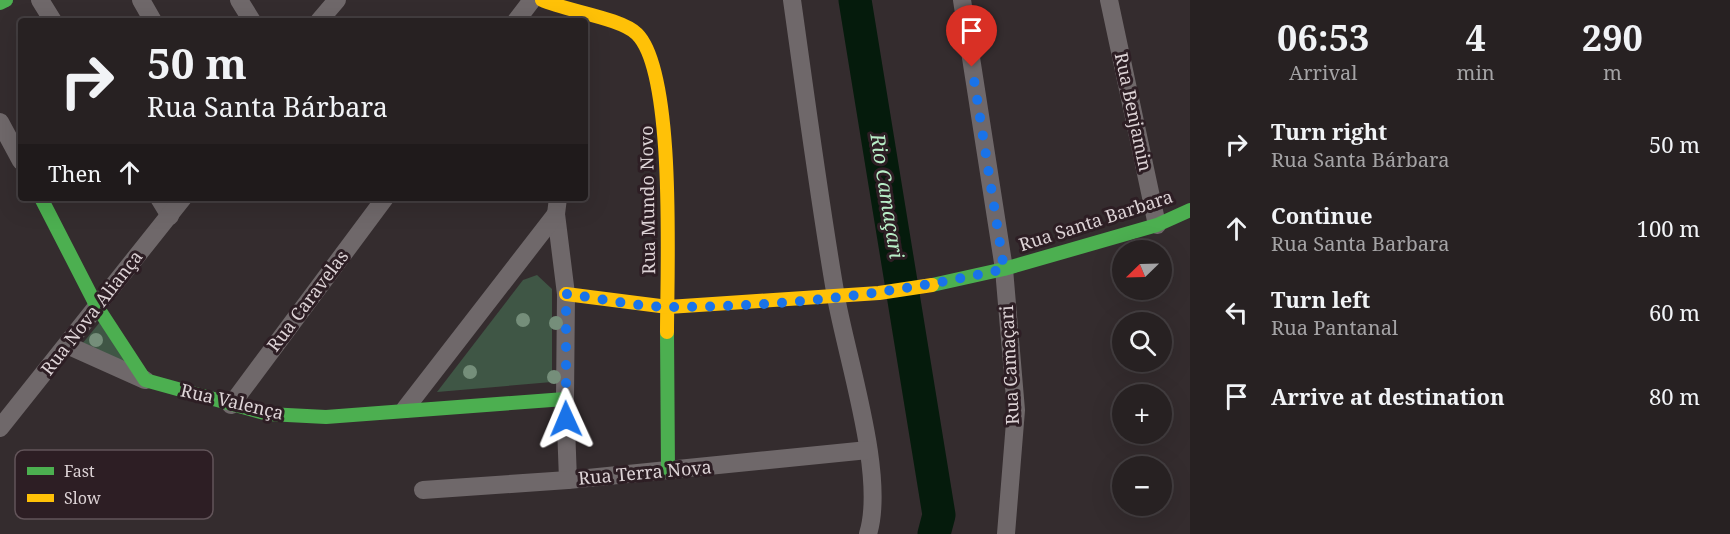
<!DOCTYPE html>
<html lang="en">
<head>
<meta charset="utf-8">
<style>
	body { margin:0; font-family:"Noto Serif",serif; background:#332e2f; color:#f1f3f6; height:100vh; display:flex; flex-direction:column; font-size:22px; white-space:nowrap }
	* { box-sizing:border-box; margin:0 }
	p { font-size:20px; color:#a4a3a5 }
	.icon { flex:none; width:33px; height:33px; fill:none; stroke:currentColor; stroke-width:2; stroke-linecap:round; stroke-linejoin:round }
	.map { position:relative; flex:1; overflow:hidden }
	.drawer { display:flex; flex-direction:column; background:#272122; width:540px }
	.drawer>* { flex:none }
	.hud { position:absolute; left:18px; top:18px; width:570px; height:183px; border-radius:6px; box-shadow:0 6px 24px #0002,0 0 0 2px #433e40; background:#272122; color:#f1f3f6; overflow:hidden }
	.needle { width:39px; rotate:247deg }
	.tools { position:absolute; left:1112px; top:240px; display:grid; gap:12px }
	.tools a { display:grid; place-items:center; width:60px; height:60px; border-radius:50%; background:#272122; box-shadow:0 6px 24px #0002,0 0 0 2px #433e40; font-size:30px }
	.pin { position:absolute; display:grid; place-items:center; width:51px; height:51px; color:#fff; margin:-62px -26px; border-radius:50% 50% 50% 0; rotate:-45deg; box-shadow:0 0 6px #0007 }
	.pin .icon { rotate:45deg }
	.me { position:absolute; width:66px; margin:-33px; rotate:359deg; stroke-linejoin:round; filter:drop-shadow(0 0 4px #0008) }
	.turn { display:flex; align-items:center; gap:21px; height:126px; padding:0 30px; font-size:27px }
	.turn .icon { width:78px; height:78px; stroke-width:2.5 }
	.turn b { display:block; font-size:42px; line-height:51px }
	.then { display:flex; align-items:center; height:57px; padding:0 30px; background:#0003; gap:12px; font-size:22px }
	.eta { display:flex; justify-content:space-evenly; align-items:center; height:102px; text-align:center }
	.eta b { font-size:36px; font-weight:700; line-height:42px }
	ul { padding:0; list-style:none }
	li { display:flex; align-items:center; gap:18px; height:84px; padding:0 30px }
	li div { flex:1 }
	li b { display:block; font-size:22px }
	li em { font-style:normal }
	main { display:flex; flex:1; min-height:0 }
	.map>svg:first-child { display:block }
	.green { fill:#3f5645 }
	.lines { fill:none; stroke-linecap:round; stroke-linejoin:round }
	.river { stroke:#051b0c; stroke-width:33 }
	.street { stroke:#6f686a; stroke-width:18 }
	.fast { stroke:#4caf50; stroke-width:14 }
	.slow { stroke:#ffc107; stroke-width:14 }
	.tree { fill:#758e7a }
	.route { stroke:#1a73e8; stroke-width:10; stroke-dasharray:0 18 }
	.labels { text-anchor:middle; stroke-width:6; stroke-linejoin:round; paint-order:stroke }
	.street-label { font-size:18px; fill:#ddd3d6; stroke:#2d1e24 }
	.water-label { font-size:20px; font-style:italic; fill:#b8eec7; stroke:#2d1e24 }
	.key { fill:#2d1e24; stroke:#625459; stroke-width:1.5 }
	.key-label { font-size:16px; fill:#ddd3d6 }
</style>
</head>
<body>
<main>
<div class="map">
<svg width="1190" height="534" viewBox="0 0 1190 534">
	<rect width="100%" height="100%" fill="#342c2e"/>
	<g class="green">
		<polygon points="537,275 552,289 552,382 437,392 523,280"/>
		<polygon points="100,322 127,365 82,344"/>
	</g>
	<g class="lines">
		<polyline class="river" points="855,0 939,515 934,534"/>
		<g class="street">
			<polyline points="40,0 53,21"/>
			<polyline points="141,0 153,21"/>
			<polyline points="239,0 252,21"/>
			<path d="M792,0C806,99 819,199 836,297C847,359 886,476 868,534"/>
			<polyline points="962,0 1004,269 1016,410 1006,534"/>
			<polyline points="1109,0 1157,225"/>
			<polyline points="319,21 337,0"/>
			<polyline points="516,21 532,0"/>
			<polyline points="0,122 21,161"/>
			<polyline points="159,198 170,216"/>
			<polyline points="558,198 556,214 566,294 565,399 568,480"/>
			<polyline points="67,345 145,380"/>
			<polyline points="231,405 385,198"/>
			<polyline points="405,409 556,214"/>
			<polyline points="0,428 183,198"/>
			<polyline points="423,490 568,480 868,450"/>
		</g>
		<g class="fast">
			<polyline points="0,3 6,0"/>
			<polyline points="41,198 96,305 145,380 268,414 326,417 565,399"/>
			<polyline points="932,285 1004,269 1157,225 1190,210"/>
			<polyline points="667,332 668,471"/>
		</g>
		<g class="slow">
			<path d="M542,0C566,11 621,18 637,34C676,73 667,272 667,332"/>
			<polyline points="566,294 668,307 879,293 932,285"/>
		</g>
	</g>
	<g class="tree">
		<circle cx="523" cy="320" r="7"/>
		<circle cx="556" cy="323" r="7"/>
		<circle cx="96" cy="340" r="7"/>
		<circle cx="470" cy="372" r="7"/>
		<circle cx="554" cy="377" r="7"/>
	</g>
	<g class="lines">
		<path class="route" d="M566,419V294C600,298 636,307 670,307C782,307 894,294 1004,269L972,67"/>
	</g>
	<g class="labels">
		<g class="street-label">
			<text transform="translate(1133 112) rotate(78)" y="6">Rua Benjamin</text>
			<text transform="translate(648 200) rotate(-91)" y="6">Rua Mundo Novo</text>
			<text transform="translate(1096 221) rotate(-18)" y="6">Rua Santa Barbara</text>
			<text transform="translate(308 301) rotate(-53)" y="6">Rua Caravelas</text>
			<text transform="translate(92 313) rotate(-52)" y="6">Rua Nova Aliança</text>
			<text transform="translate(1010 365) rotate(-93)" y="6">Rua Camaçari</text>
			<text transform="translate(232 402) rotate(13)" y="6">Rua Valença</text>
			<text transform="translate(645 473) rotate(-5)" y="6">Rua Terra Nova</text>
		</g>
		<g class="water-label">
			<text transform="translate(887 196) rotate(81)" y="7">Rio Camaçari</text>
		</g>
	</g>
	<rect x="15" y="450" width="198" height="69" rx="9" class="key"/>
	<rect x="27" y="467" width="27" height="8" fill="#4caf50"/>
	<rect x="27" y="494" width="27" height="8" fill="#ffc107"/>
	<g class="key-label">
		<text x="64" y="477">Fast</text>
		<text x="64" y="504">Slow</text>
	</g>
</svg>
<div class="tools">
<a><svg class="needle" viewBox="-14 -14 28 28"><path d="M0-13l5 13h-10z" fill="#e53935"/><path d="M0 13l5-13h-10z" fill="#a4a3a5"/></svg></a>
<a><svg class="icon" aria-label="search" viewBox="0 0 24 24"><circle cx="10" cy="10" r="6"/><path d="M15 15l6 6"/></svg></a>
<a>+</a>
<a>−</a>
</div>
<div class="pin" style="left:972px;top:67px;background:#d93025"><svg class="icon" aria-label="arrive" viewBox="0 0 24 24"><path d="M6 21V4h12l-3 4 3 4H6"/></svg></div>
<svg class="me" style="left:566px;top:419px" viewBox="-20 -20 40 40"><path d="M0-17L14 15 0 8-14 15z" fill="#1a73e8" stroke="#fff" stroke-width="4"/></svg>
<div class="hud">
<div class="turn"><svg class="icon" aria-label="right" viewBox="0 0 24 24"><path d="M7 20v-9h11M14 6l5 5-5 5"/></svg><div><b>50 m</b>Rua Santa Bárbara</div></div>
<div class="then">Then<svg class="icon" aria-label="ahead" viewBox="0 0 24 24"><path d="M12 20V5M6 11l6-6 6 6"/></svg></div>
</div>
</div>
<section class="drawer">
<div class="eta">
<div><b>06:53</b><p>Arrival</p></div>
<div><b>4</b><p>min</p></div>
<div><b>290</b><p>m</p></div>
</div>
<ul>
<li><svg class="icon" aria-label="right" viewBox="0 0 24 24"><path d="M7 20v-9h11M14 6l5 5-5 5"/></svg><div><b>Turn right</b><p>Rua Santa Bárbara</p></div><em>50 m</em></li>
<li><svg class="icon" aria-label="ahead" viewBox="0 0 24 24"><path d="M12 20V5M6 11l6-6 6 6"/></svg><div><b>Continue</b><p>Rua Santa Barbara</p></div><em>100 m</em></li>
<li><svg class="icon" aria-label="left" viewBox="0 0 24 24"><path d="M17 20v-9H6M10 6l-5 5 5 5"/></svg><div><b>Turn left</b><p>Rua Pantanal</p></div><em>60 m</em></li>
<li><svg class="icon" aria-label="arrive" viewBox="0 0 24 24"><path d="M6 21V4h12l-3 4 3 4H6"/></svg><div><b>Arrive at destination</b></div><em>80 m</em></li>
</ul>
</section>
</main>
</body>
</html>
